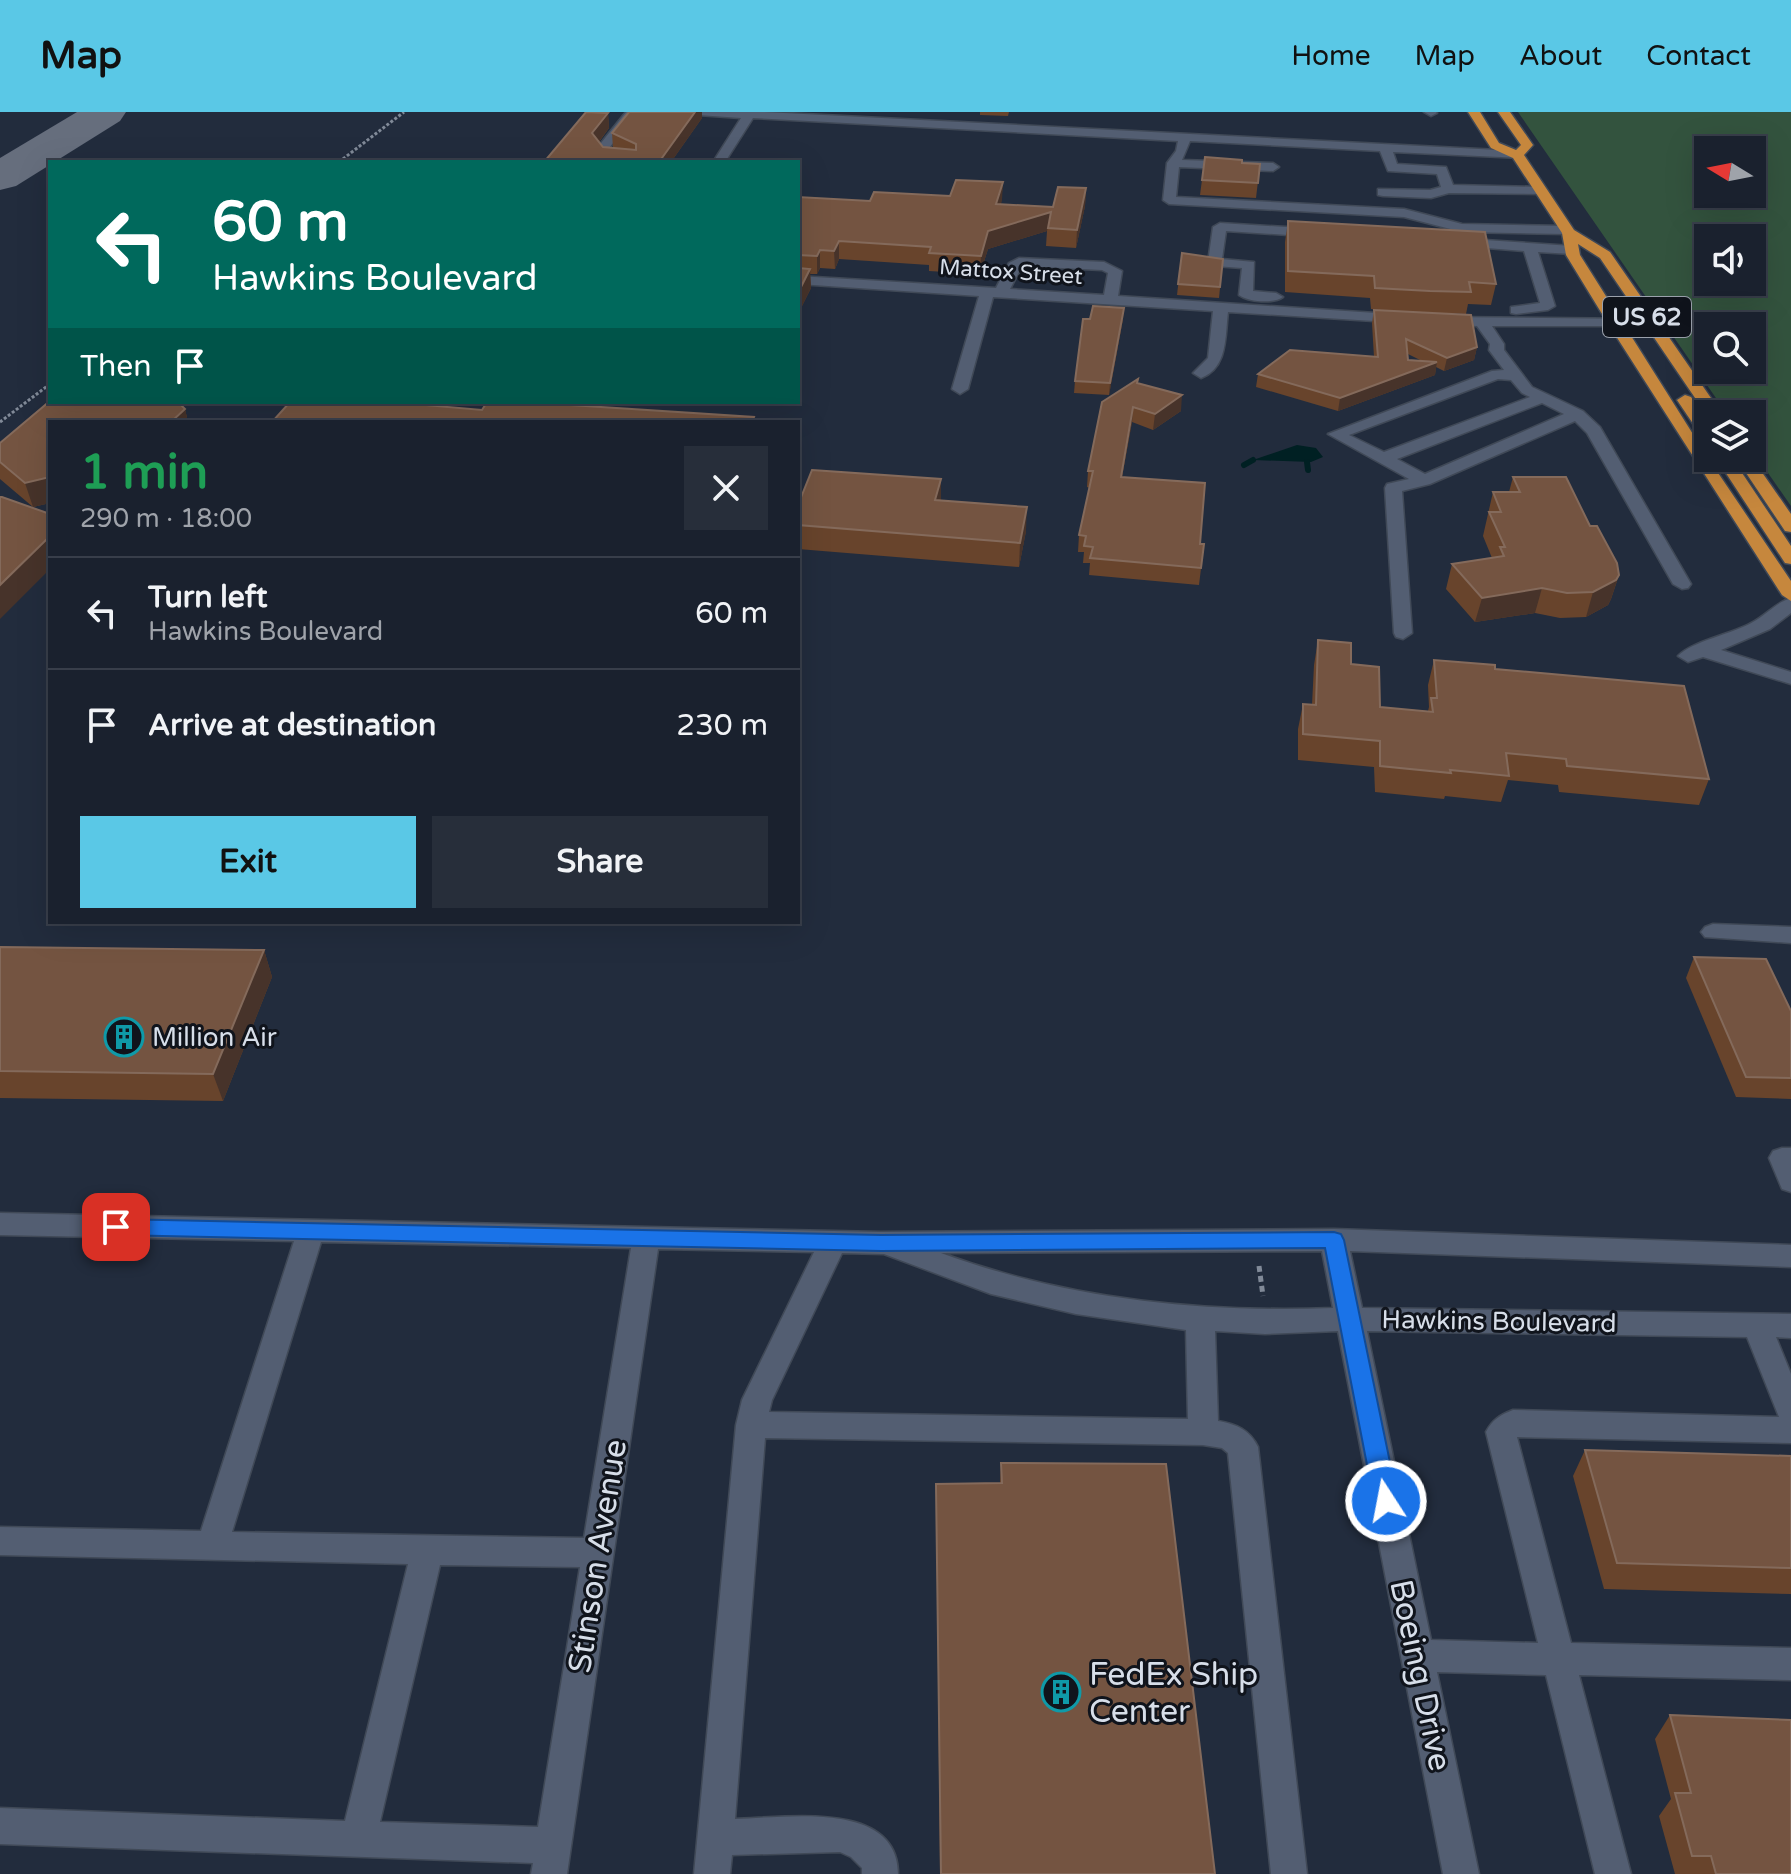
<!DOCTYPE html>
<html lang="en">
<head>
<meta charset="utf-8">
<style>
	body { margin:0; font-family:"Varela Round",sans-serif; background:#272e3a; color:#f1f3f6; height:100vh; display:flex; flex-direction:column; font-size:30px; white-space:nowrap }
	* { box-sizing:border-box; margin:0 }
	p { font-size:26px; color:#9fa3aa }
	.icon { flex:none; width:44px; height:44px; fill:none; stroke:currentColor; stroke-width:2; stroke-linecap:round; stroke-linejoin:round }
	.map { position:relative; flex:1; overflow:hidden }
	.panel { position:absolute; left:48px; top:308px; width:752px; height:504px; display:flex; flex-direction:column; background:#1a212e; border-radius:0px; box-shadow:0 8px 32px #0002,0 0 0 2px #383e4a }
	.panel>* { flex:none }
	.hud { position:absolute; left:48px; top:48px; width:752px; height:244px; border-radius:0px; box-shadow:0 8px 32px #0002,0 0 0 2px #383e4a; background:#00695c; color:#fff; overflow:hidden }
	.needle { width:52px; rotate:280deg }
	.fabs { position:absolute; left:1694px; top:24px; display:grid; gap:16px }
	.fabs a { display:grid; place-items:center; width:72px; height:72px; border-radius:0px; background:#1a212e; box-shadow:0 8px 32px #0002,0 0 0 2px #383e4a; font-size:40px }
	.pin { position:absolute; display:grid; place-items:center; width:68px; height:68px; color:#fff; margin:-34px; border-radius:16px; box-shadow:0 4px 12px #0006 }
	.me { position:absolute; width:88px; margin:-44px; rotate:349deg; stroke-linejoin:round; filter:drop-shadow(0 0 6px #0008) }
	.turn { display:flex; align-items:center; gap:28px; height:168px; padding:0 32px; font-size:36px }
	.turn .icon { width:104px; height:104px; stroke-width:2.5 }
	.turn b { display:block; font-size:56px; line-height:68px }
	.then { display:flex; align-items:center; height:76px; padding:0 32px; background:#0003; gap:16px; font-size:30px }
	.round { display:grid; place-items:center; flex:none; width:84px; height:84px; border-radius:0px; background:#272e3a }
	.headline { display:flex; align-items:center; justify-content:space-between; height:136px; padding:0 32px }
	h1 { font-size:48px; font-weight:700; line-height:60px; color:#1e9e55 }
	.primary-button { display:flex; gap:16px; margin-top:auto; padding:16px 32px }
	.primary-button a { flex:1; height:92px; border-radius:0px; background:#5ac8e6; color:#111; font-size:32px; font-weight:700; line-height:92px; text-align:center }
	.primary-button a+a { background:#272e3a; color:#f1f3f6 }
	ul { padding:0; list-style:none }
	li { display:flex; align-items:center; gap:24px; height:112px; padding:0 32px; border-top:2px solid #383e4a }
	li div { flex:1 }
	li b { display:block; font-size:30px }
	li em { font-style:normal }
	header { display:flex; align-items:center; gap:48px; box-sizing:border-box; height:112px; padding:0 40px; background:#5ac8e6; color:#111 }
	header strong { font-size:38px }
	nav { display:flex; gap:44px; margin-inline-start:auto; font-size:28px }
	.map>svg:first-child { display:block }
	.green { fill:#33533e; fill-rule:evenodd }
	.water { fill:#002023 }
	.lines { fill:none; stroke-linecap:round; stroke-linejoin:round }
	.stream { stroke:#002023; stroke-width:6 }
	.taxiway { fill:#666e7d; fill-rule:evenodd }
	.minor-casing { stroke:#404957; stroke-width:3 }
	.highway-casing { stroke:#404957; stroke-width:3 }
	.path-far1 { stroke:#818a98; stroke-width:3; stroke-dasharray:3 2; stroke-linecap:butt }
	.path { stroke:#818a98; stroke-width:5; stroke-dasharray:6 4; stroke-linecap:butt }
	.minor { fill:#535e72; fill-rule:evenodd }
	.highway { fill:#c6873d; fill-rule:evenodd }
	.wall { fill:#68442c; fill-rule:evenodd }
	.shaded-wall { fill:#47332a }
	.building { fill:#745441; stroke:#846a5b; stroke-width:2 }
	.route { fill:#1a73e8; stroke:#114b97; stroke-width:2 }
	.labels { text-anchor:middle; stroke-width:6; stroke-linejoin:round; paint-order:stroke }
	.far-street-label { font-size:22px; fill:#d7dee9; stroke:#10141c }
	.shield { fill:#10141c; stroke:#9ba1ac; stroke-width:2 }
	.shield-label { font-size:24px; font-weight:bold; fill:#d7dee9 }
	.poi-label { font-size:26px; fill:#d7dee9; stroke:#10141c; text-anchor:start }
	.street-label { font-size:26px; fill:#d7dee9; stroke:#10141c }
	.near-street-label { font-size:32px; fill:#d7dee9; stroke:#10141c }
	.near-poi-label { font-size:32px; fill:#d7dee9; stroke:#10141c; text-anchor:start }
</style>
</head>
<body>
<header>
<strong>Map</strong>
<nav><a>Home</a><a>Map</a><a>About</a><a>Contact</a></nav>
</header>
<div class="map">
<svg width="1791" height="1762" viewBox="0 0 1791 1762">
	<rect width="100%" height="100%" fill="#222c3d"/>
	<path class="green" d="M1518,0H1791V394L1752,338V302H1727ZM1708,38H1752V82H1708ZM1708,126H1752V170H1708ZM1708,214H1752V258H1708Z"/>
	<polygon class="water" points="1297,333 1316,336 1323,345 1311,350 1253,348"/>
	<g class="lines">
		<g class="stream">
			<polyline points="1307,350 1308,358"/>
			<polyline points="1244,353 1253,348"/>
		</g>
		<polygon class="taxiway" points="77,0 126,0 120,9 16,74 0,78 0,46"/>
		<defs>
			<g id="minor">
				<polygon points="626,0 638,0 609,36 615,42 636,50 607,48 597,36"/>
				<polygon points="692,0 765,0 1518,39 1524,43 1522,46 1393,40 1397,52 1446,55 1453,73 1541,75 1547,79 1546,82 1449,81 1431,86 1383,84 1378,83 1378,77 1430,78 1441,75 1437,62 1388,59 1380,39 1190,29 1182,48 1273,51 1279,55 1273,59 1179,55 1176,85 1404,97 1462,112 1566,114 1573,118 1566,122 1462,120 1404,105 1169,92 1163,88 1167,51 1176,39 1178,29 753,6 725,50 713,50 741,6 698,3"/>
				<polygon points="1424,0 1436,0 1437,1 1431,4"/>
				<path d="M1220,111L1318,117L1325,121L1318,125L1226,119L1222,147L1254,150L1253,179L1276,181L1283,185C1273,192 1249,190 1239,183L1242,156L1215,154L1208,150L1213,115Z"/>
				<polygon points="1455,126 1572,134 1579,138 1572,142 1538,140 1555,194 1548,198 1516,202 1511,201 1511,195 1540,191 1524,139 1450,133 1448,130"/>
				<path d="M1019,146L1104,150L1122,159L1118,184L1406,203L1413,207L1406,211L1228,200C1225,224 1228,256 1201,266L1193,261L1208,246L1213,199L993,185L968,277L960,282L952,277L979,184L798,172V164L996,176L1009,151ZM1022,154L1102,158L1108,161L1104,183L1010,177Z"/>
				<path d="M1443,205L1638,207V213L1633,214H1492L1504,232V238L1532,275L1583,299L1600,315L1691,472L1688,476L1682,477L1673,472L1587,321L1575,309L1430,372L1402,379L1412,521L1403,527L1396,525L1394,521L1385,376L1387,372L1409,367L1328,322L1492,259L1504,258L1489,238L1490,232L1477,214L1438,212V206ZM1498,267L1511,268L1522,281L1530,285L1384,340L1349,323ZM1542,291L1564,302L1425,362L1397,347Z"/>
				<path d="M1791,486V501L1770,517L1721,538L1791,560V572L1703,545L1688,550L1678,544C1692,529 1733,522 1753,510C1766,503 1777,490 1791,486Z"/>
				<polygon points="1713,812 1791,815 1791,831 1705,825 1701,820 1705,815"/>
				<polygon points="1782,1036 1791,1036 1791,1080 1782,1077 1769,1046 1773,1039"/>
				<path d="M0,1101L881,1120L1334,1117L1791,1133V1155L1350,1139L1362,1196L1791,1202V1226L1776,1225L1791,1262V1331L1517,1325L1571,1531L1791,1536V1568L1579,1563L1631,1762H1595L1546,1563L1437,1560L1479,1762H1443L1338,1219L1265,1222L1215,1219L1218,1309C1236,1312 1250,1318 1258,1335L1307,1762H1271L1228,1341L1222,1336L1203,1333L765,1326L735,1707C783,1706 898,1687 898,1762H862V1756L851,1745L840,1740L732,1743L730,1762H694L736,1313L742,1288L814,1140L658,1137L567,1762H531L533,1751L0,1732V1696L345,1709L408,1452L0,1443V1415L201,1419L294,1129L0,1123ZM321,1130L631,1136L584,1426L232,1420ZM1322,1139L1333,1196C1199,1201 1067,1187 941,1141ZM842,1141L884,1142L991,1182L1076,1202L1186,1218L1188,1307L769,1300L772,1288ZM1367,1219L1747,1225L1779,1305L1513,1298C1500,1303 1492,1308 1486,1320L1538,1531L1431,1528ZM440,1453L580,1455L538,1715L380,1710Z"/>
			</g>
			<g id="highway">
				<polygon points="1468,0 1480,0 1499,31 1516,38 1521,33 1498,0 1510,0 1533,33 1524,43 1574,118 1610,140 1722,302 1708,302 1708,305 1600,146 1578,132 1580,143 1708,346 1791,469 1791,489 1782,483 1607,210 1566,143 1562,121 1513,46 1491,36"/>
				<polygon points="1685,283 1691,285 1708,310 1708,327 1702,325 1677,288"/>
				<polygon points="1716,346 1732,346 1791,434 1791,452 1785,451"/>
				<polygon points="1736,346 1752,346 1791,402 1791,420 1785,419"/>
			</g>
		</defs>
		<use href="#minor" class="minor-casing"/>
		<use href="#highway" class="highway-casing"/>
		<g class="path-far1">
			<polyline points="339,50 404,0"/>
			<polyline points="0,310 50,272"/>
		</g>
		<polyline class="path" points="1259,1154 1263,1184"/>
		<use href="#minor" class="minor"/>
		<use href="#highway" class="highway"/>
	</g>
	<g class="wall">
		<polygon points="629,0 702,0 702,6 671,50 544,50 608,1 609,16 599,30 603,35 613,36 612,21"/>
		<polygon points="980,0 1009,0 1008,4 980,3"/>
		<polygon points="1205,45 1242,51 1260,52 1256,86 1200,83"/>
		<polygon points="1003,70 1001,92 1053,95 1086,76 1085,94 1076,136 1046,134 1047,119 988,137 980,162 929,159 929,153 839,147 835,157 820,156 817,162 810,162 811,176 798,202 798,85 870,89 950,84"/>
		<path d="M1288,109L1496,172L1491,193L1468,192L1466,202L1443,201L1477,235L1474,248L1444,259L1436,255L1435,263L1338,299L1256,275L1258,262L1374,245L1372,211L1374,198H1379L1371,197L1370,186L1285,180V130ZM1408,242L1422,249L1408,248Z"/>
		<polygon points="1182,141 1223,147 1219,186 1177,183"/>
		<polygon points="1090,207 1123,207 1109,283 1074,281 1075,269"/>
		<polygon points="1137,271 1181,299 1153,318 1132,310 1122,365 1200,432 1204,432 1199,473 1089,463 1090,451 1083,451 1084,440 1078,440 1079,423 1090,376 1087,375 1088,359"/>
		<polygon points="50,289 50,290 178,290 185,297 188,310 50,310 50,391 33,395 0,367 0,331"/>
		<polygon points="1513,365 1590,414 1619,463 1611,487 1608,493 1586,505 1560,506 1535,501 1475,510 1446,477 1452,452 1492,446 1483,424 1493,380 1509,380"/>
		<polygon points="941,367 941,388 1026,419 1019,455 798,437 798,393"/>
		<polygon points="1318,528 1351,552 1380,595 1428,599 1429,595 1428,573 1434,548 1495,557 1709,667 1699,693 1559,680 1558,673 1508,668 1501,690 1445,684 1444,687 1375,680 1374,655 1298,648 1298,617 1303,592 1312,593 1314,553"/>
		<polygon points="0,835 264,838 272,865 223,989 0,986"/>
		<polygon points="1694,845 1791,899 1791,987 1736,985 1686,866"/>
		<polygon points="1585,1338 1791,1344 1791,1482 1604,1477 1573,1364"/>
		<polygon points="1001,1351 1215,1762 940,1762 936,1372 1000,1371"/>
		<polygon points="1670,1603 1791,1762 1675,1762 1659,1704 1671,1687 1655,1627"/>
	</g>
	<g class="shaded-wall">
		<polygon points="695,0 702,0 702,6 671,50 659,50"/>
		<polygon points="608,1 609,16 594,36 592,21"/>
		<polygon points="1003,70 1002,88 996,110 996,92"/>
		<polygon points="1086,76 1085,94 1076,136 1077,118"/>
		<polygon points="1051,100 1047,119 988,137 980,162 981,144 988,119"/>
		<polygon points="839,129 839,147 835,157 834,139"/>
		<polygon points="820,138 820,156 817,162 817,144"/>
		<polygon points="810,157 811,176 798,202 798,181"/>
		<polygon points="1124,196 1123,207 1109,283 1110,271"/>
		<polygon points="1477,235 1474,248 1444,259 1447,246"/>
		<polygon points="1437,250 1435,263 1338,299 1340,286"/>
		<polygon points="1182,283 1181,299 1153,318 1155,302"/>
		<polygon points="1133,295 1132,310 1119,381 1121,365"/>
		<polygon points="185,297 188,310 171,310"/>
		<polygon points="801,331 802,349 798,358 798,338"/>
		<polygon points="50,365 50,391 33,395 25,371"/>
		<polygon points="941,367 941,391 935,388"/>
		<polygon points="1027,395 1026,419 1019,455 1020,431"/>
		<polygon points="50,424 50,457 0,507 0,473"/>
		<polygon points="1619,463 1611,487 1608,493 1586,505 1593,480"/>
		<polygon points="1542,476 1535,501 1475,510 1482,486"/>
		<polygon points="264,838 272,865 223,989 213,962"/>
	</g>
	<g class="building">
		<polygon points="586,0 608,1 592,21 603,35 636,38 636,32 612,21 629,0 695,0 659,50 544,50"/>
		<polygon points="1205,45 1242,48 1242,51 1260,52 1258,71 1202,68"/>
		<polygon points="956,68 1003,70 996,92 1053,95 1058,75 1086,76 1077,118 1048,116 1051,100 988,119 981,144 929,141 931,135 839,129 834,139 820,138 817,144 798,143 798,85 870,89 874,80 950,84"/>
		<polygon points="1288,109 1485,120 1496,172 1469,170 1471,180 1430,179 1375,176 1374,164 1288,159"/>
		<polygon points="1182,141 1223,147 1220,175 1178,172"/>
		<polygon points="798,156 810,157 798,181"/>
		<polygon points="1093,194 1124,196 1110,271 1075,269 1083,207 1090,207"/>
		<polygon points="1374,198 1471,203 1477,235 1447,246 1406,227 1408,248 1437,250 1340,286 1258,262 1290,238 1378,245"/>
		<polygon points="1138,267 1137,271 1182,283 1155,302 1133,295 1121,365 1205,371 1200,432 1204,432 1201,456 1090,446 1093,435 1084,434 1086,424 1079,423 1093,359 1088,359 1102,290"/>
		<polygon points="50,289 50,290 178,290 185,297 171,310 50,310 50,365 25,371 0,350 0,331"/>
		<polygon points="290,290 414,290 413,292 482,298 487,290 524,290 754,305 752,310 272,310"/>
		<polygon points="812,358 941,367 935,388 1027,395 1020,431 798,413 798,393"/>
		<polygon points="1513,365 1566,365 1590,414 1597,414 1617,451 1619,463 1616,468 1593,480 1567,481 1542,476 1482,486 1452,452 1504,444 1500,435 1505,435 1489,400 1501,400 1493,380 1520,380"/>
		<polygon points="0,385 2,385 50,402 50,424 0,473"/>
		<polygon points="1318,528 1351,531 1351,552 1379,555 1380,595 1433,600 1431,586 1437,586 1434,548 1495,553 1495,557 1684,574 1709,667 1567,654 1566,647 1506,641 1509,664 1450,658 1451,661 1380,654 1380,629 1303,622 1303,592 1316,593"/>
		<polygon points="0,835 264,838 213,962 0,959"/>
		<polygon points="1694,845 1766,847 1791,899 1791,966 1746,965"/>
		<polygon points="1585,1338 1791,1344 1791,1456 1617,1451"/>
		<polygon points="1001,1351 1166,1352 1215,1762 941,1762 936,1372 1002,1371"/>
		<polygon points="1670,1603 1791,1608 1791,1762 1716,1762 1711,1744 1692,1744 1675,1681 1691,1681"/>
	</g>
	<polygon class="route" points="116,1107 881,1123 1334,1120 1341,1122 1344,1128 1398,1389 1394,1396 1386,1399 1377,1396 1374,1389 1325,1136 881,1139 116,1123 109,1120 106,1115 109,1109"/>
	<defs>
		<symbol id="building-ring" viewBox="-11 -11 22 22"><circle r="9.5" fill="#10141c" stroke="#0f9aa8" stroke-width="1.5"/><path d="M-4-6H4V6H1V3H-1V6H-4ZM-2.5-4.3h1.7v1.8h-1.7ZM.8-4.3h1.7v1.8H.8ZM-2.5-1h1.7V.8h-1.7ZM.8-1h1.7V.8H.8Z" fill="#0f9aa8"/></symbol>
	</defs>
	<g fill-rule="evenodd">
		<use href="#building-ring" x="102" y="903" width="44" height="44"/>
		<use href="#building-ring" x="1039" y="1558" width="44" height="44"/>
	</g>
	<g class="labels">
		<g class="far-street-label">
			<text transform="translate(1011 159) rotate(4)" y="8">Mattox Street</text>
		</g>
		<rect class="shield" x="1603" y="185" width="88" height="40" rx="6"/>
		<g class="shield-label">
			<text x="1647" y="213">US 62</text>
		</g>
		<g class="poi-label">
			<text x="152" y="934">Million Air</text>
		</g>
		<g class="street-label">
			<text transform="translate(1499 1209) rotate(1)" y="9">Hawkins Boulevard</text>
		</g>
		<g class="near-street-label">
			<text transform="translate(597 1444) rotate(-81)" y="11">Stinson Avenue</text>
			<text transform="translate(1421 1563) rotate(78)" y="11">Boeing Drive</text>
		</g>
		<g class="near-poi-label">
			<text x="1089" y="1573">FedEx Ship<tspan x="1089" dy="37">Center</tspan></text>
		</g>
	</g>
</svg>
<div class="fabs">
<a><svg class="needle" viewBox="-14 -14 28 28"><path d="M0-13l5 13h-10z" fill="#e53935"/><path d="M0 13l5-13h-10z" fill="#9fa3aa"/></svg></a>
<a><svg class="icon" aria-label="sound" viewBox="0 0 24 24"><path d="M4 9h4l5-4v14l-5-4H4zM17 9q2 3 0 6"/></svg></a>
<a><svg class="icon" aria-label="search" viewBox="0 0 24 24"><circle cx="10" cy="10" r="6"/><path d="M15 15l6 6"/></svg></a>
<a><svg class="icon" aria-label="layers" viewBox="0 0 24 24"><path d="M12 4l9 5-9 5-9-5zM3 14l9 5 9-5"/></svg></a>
</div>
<div class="pin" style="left:116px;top:1115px;background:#d93025"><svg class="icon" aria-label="arrive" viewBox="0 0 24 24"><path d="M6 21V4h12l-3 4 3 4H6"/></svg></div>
<svg class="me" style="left:1386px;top:1389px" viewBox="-20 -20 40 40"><circle r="17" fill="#1a73e8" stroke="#fff" stroke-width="3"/><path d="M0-11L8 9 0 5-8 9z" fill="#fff"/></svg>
<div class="hud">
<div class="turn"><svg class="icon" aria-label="left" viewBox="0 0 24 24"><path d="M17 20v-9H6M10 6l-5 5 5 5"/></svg><div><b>60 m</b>Hawkins Boulevard</div></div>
<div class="then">Then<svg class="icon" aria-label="arrive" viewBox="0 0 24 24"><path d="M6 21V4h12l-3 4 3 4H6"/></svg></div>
</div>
<section class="panel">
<div class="headline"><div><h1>1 min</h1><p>290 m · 18:00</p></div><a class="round"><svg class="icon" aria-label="close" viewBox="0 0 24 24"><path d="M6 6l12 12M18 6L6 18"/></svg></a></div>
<ul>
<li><svg class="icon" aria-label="left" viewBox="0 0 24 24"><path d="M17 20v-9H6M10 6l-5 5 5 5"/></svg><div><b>Turn left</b><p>Hawkins Boulevard</p></div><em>60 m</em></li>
<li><svg class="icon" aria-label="arrive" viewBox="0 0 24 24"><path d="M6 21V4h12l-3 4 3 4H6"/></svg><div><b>Arrive at destination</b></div><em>230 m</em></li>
</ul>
<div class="primary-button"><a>Exit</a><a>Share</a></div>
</section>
</div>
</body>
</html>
